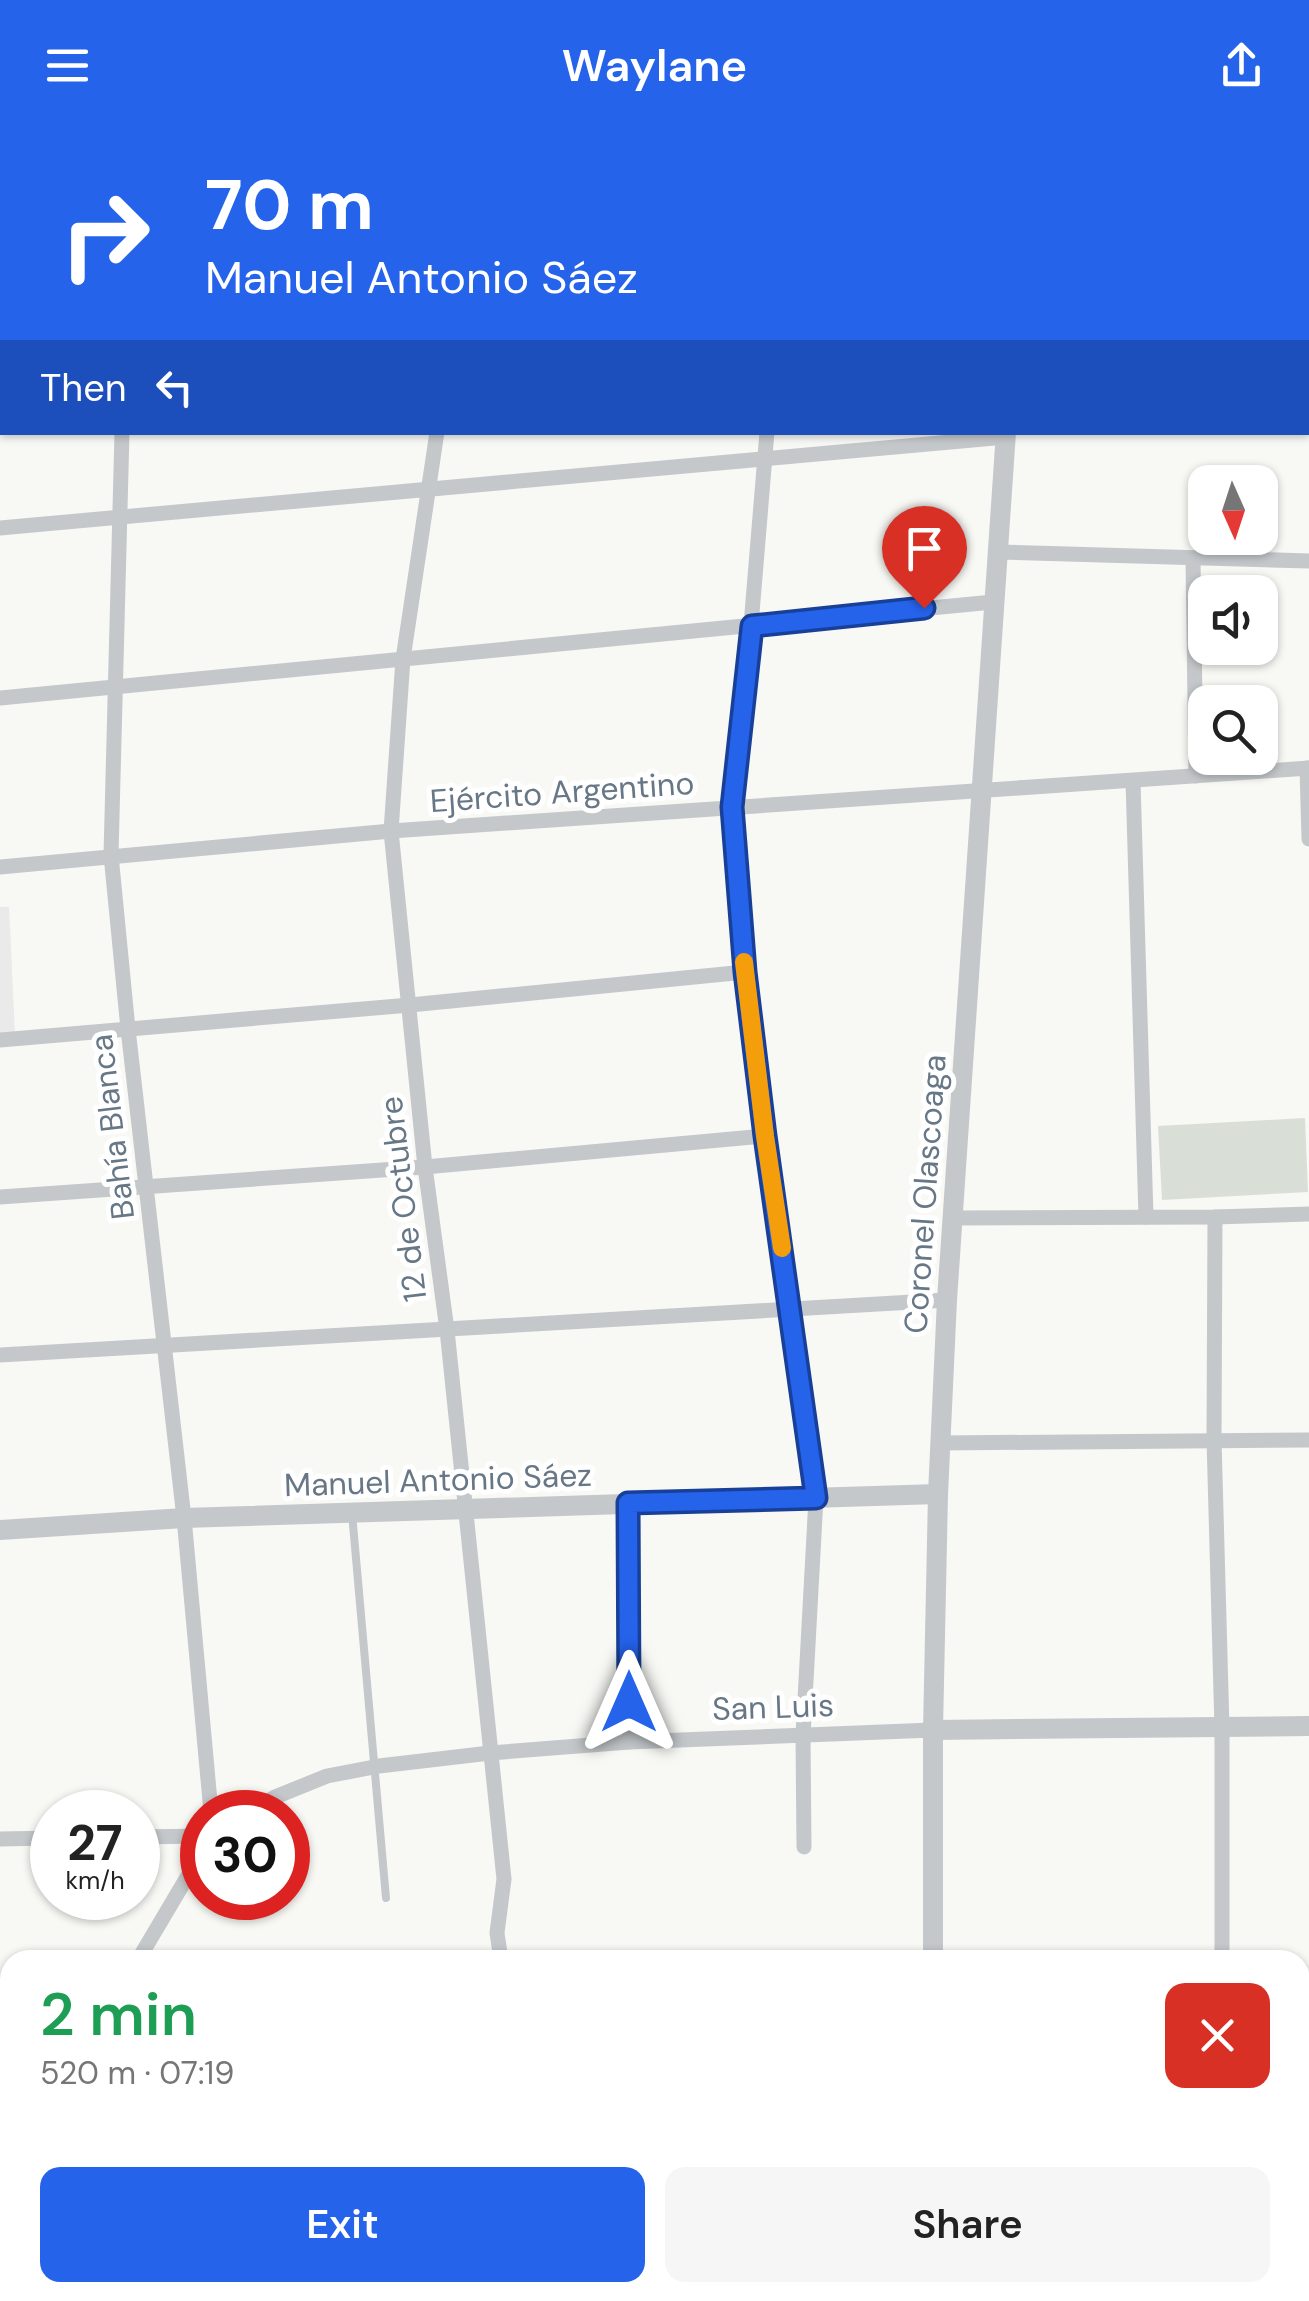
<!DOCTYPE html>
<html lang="en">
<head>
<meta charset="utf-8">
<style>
	body { margin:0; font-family:"DM Sans",sans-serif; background:#f6f6f6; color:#222; height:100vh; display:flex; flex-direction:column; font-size:38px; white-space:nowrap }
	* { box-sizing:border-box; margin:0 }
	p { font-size:32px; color:#767676 }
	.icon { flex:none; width:55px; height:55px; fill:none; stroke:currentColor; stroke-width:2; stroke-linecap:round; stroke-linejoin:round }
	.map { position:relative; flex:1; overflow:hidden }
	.panel { position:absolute; left:0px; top:1820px; width:1310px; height:352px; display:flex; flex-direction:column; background:#fff; border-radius:30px 30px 0 0; box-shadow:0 2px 8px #0004 }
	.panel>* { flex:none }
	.banner { position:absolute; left:0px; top:0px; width:1310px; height:305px; box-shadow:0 2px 8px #0004; background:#2563eb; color:#fff; overflow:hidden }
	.needle { width:65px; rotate:177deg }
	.buttons { position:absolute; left:1188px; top:335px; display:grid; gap:20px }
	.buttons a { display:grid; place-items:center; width:90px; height:90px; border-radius:20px; background:#fff; box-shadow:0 2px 8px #0004; font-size:50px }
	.speed { position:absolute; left:30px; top:1660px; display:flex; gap:20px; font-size:50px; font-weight:700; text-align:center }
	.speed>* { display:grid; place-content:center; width:130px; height:130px; border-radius:50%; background:#fff; box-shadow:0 2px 8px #0004; line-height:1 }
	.speed small { font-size:25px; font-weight:400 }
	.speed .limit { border:15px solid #d22; background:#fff; color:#111 }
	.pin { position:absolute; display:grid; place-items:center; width:85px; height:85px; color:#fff; margin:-102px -42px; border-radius:50% 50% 50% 0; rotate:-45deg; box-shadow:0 0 10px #0007 }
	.pin .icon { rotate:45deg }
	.me { position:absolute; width:110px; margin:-55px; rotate:0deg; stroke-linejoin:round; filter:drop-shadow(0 0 8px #0008) }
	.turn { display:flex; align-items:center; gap:35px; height:210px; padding:0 40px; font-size:45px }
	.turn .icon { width:130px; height:130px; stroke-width:2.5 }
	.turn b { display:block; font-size:70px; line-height:85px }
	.then { display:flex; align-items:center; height:95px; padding:0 40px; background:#0003; gap:20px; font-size:38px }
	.round { display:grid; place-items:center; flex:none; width:105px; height:105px; border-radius:20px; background:#f6f6f6 }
	.headline { display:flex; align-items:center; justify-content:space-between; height:170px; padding:0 40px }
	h1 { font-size:60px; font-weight:600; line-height:75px; color:#1e9e55 }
	.action { display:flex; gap:20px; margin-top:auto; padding:20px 40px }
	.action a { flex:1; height:115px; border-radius:20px; background:#2563eb; color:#fff; font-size:40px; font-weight:600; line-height:115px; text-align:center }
	.action a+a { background:#f6f6f6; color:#222 }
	header { display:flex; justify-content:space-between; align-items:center; height:130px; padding:0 40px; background:#2563eb; color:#fff; font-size:45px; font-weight:600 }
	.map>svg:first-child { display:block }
	.built { fill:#e9eae9 }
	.green { fill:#d9dfd6 }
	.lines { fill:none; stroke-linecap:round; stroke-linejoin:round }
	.service { stroke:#c4c8cb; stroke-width:8 }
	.minor { stroke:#c4c8cb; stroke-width:15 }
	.tertiary { stroke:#c4c8cb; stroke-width:20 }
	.route-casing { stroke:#184099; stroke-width:25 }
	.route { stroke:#2563eb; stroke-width:18 }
	.slow { stroke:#f59e0b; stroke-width:18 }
	.labels { text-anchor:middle; stroke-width:10; stroke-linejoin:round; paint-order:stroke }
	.street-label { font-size:32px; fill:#677786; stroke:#fff }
</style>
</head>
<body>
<header><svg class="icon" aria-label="menu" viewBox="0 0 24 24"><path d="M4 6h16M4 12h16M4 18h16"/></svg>Waylane<svg class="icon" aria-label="share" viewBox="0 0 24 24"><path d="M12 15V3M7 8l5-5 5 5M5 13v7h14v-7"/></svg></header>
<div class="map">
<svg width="1309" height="2171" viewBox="0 0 1309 2171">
	<rect width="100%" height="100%" fill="#f8f8f5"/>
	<polygon class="built" points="0,777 9,777 15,905 0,905"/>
	<polygon class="green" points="1305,988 1308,1062 1162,1070 1158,996"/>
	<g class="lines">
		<polyline class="service" points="352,1383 386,1768"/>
		<g class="minor">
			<polyline points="138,2 138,0"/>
			<polyline points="473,2 473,0"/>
			<polyline points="793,2 793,0"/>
			<polyline points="0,19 2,19"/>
			<polyline points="1308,51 1309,51"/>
			<polyline points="0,227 2,227"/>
			<polyline points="122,302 111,725 128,899 184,1388 211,1682"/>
			<polyline points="437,302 403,529 391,701 425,1037 447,1200 504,1749 497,1803 501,1830"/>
			<polyline points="767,302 751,495 732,677 745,842 765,1006 816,1368 803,1606 804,1717"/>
			<polyline points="0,398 1006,307"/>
			<polyline points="997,422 1309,431"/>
			<polyline points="1193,429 1196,646"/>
			<polyline points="0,568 993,472"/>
			<polyline points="1307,638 1309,709"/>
			<polyline points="1133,651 1146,1087"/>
			<polyline points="0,737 391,701 1309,638"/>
			<polyline points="0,910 410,875 745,842"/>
			<polyline points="0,1067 425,1037 765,1006"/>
			<polyline points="1215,1087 1214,1309 1222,1598 1222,1830"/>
			<polyline points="954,1088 1215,1087 1309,1084"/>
			<polyline points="0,1225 947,1170"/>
			<polyline points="941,1313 1309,1310"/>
			<polyline points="628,1373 629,1612"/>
			<polyline points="250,1682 275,1667 327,1646 379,1636 490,1623 629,1612 933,1600"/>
			<polyline points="138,1707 202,1706"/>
			<polyline points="0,1709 52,1708"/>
			<polyline points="138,1830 202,1722"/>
			<polyline points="1300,1920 1309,1919"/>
			<polyline points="0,1938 10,1932"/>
			<polyline points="0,2096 10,2095"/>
			<polyline points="1300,2099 1309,2099"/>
			<polyline points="298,2162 298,2171"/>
			<polyline points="758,2162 759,2171"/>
			<polyline points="1225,2171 1225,2162"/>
		</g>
		<g class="tertiary">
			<polyline points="648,2 657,0"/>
			<polyline points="1033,2 1033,0"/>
			<polyline points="0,180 2,179"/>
			<polyline points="0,1400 184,1388 938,1364"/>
			<polyline points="933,1600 1309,1596"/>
			<polyline points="933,1830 933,1600 938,1364 947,1170 1006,302"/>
			<polyline points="965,2162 966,2171"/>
		</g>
	</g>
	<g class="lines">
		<defs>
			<polyline id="route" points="629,1572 628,1373 816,1368 765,1006 745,842 732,677 752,496 924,478"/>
		</defs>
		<use href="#route" class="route-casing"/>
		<use href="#route" class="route"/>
		<polyline class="slow" points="744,832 765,1006 782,1118"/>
	</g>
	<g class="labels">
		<g class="street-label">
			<text transform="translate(562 662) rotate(-4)" y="11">Ejército Argentino</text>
			<text transform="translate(112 997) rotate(-97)" y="11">Bahía Blanca</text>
			<text transform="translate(925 1064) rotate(-86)" y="11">Coronel Olascoaga</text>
			<text transform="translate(403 1069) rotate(-97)" y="11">12 de Octubre</text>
			<text transform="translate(438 1350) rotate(-2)" y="11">Manuel Antonio Sáez</text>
			<text transform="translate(773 1577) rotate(-2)" y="11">San Luis</text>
		</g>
	</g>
</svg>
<div class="buttons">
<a><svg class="needle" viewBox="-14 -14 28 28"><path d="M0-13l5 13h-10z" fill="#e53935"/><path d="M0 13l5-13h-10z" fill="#767676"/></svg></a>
<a><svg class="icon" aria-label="sound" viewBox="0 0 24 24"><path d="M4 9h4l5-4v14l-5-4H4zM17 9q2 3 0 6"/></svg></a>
<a><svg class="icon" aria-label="search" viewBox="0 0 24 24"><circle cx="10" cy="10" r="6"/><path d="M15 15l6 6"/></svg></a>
</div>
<div class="speed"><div>27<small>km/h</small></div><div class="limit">30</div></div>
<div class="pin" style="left:924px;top:478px;background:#d93025"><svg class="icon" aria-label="arrive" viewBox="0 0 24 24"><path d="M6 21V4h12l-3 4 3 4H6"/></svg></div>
<svg class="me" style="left:629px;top:1572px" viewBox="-20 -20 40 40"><path d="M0-17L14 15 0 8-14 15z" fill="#2563eb" stroke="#fff" stroke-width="4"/></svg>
<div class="banner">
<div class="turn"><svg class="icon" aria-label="right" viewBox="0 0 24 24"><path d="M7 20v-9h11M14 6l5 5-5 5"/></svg><div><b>70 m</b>Manuel Antonio Sáez</div></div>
<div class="then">Then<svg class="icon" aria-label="left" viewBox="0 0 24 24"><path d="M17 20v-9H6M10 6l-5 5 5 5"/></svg></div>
</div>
<section class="panel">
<div class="headline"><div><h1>2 min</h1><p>520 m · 07:19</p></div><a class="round" style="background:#d93025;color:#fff"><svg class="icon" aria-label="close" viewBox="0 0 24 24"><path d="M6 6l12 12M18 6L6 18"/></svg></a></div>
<div class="action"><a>Exit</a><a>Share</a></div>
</section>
</div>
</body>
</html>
